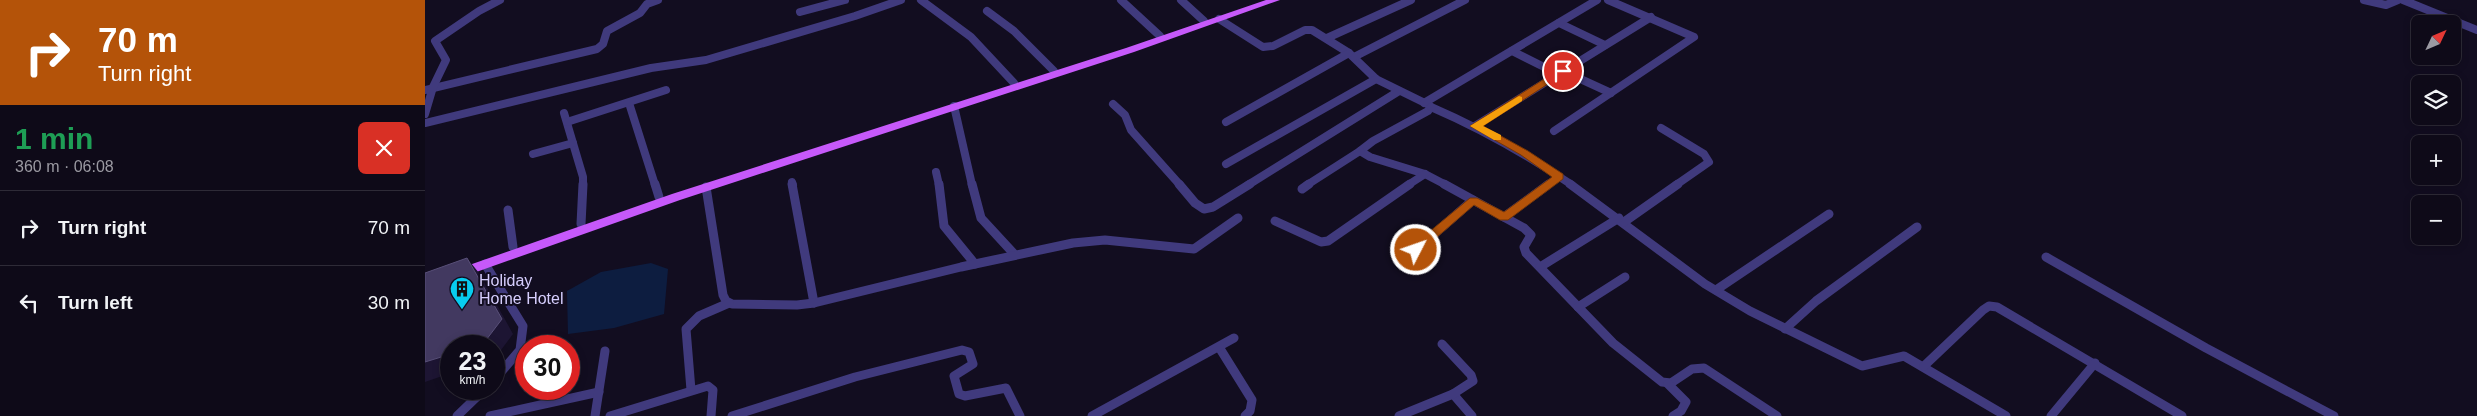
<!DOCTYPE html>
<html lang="en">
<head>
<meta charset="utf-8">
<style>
	body { margin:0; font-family:Helvetica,sans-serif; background:#171321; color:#f1f3f6; height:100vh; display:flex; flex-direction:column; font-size:19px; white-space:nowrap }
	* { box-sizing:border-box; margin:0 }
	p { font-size:16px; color:#9b9aa2 }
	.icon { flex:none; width:28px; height:28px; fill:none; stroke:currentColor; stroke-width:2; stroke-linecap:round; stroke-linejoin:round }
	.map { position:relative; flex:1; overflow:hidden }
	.drawer { display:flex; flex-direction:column; background:#0e0a18; width:425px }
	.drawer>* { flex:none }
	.top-card { background:#b45309; color:#fff; overflow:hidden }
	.needle { width:32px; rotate:46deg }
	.fabs { position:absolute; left:1986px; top:15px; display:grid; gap:10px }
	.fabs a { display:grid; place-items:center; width:50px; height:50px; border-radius:8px; background:#0e0a18; box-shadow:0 2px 8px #0003,0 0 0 1px #2e2b37; font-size:25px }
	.speed { position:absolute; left:15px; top:335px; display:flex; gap:10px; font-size:25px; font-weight:700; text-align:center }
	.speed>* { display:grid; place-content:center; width:65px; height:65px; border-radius:50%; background:#0e0a18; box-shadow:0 2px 8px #0003,0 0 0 1px #2e2b37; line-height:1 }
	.speed small { font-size:12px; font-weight:400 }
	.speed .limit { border:8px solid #d22; background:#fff; color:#111 }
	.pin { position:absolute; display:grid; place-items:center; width:42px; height:42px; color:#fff; margin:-21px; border:2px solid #fff; border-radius:50%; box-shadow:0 1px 5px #0007 }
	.me { position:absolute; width:55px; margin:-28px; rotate:49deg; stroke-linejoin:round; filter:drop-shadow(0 0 4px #0008) }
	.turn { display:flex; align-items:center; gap:18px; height:105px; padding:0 15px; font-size:22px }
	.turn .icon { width:65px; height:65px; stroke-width:2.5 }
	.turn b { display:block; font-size:35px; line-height:42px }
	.round { display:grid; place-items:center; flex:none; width:52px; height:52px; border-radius:8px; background:#171321 }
	.head { display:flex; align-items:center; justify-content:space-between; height:85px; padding:0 15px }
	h1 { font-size:30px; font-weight:600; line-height:38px; color:#1e9e55 }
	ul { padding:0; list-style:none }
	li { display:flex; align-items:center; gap:15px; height:75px; padding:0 15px; border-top:1px solid #2e2b37 }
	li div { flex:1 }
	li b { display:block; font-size:19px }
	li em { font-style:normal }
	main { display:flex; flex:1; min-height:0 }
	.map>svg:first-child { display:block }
	.water { fill:#0d1d40 }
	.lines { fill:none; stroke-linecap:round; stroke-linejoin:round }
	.minor-far1 { stroke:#403a7d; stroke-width:8 }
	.minor { stroke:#403a7d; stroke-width:9 }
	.primary { fill:#c659fa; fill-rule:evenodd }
	.shaded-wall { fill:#1d1533 }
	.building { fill:#423960; stroke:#595079 }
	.route { fill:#b45309; stroke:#753606 }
	.slow { fill:#f59e0b }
	.labels { text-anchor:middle; stroke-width:4; stroke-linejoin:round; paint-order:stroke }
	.poi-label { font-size:16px; fill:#d6cefd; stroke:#120d20; text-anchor:start }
</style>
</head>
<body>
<main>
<section class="drawer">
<div class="top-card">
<div class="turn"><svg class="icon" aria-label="right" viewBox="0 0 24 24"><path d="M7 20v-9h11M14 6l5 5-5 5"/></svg><div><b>70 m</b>Turn right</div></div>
</div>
<div class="head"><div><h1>1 min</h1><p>360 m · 06:08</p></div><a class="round" style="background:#d93025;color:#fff"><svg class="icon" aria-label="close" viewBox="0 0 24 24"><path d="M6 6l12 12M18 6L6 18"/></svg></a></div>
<ul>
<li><svg class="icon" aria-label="right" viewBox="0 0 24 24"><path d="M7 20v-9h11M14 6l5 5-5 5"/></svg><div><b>Turn right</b></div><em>70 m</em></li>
<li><svg class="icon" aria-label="left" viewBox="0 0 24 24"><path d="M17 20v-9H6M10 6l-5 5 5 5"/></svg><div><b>Turn left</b></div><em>30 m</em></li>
</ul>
</section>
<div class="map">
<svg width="2052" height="416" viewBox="0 0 2052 416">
	<rect width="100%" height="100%" fill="#120d20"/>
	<polygon class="water" points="226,263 243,269 239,314 189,328 143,334 142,291 176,272"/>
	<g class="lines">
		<g class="minor-far1">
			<polyline points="496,0 546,37 589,83"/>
			<polyline points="696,0 735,36"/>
			<polyline points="756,0 779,21"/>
			<polyline points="1939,0 1961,5 1973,0"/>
			<polyline points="1978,0 2052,30"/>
			<polyline points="562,11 589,31 629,71"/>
			<polyline points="375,12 420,0"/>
			<polyline points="794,19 838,47 848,46 880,30 887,30 924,53 951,79 1004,105 1006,107 1003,111 948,141 935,151 945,157 1000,174 1021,185"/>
			<polyline points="1134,23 1180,45"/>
			<polyline points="902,38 986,0"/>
			<polyline points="1087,51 1133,74"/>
			<polyline points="929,57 1040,0"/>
			<polyline points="1138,71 1186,93"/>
			<polyline points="0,90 172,49 178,44 182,31 215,13 222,4 233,0"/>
			<polyline points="204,103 230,185"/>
			<polyline points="999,103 1172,0"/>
			<polyline points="688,104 700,115 706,130 755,185"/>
			<polyline points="529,106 547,185"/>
			<path d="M1006,107C1057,129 1101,154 1147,185"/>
			<polyline points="139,113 158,177 158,185"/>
			<polyline points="0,114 8,87 21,60 10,41 54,11 75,0"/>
			<polyline points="142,122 241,90"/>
			<polyline points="801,122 924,53"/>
			<polyline points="0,123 226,68 281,60 430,16 476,0"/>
			<polyline points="1050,126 1226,17"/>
			<polyline points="1236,128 1279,154 1284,162 1251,185"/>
			<polyline points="1129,131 1269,37 1183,0"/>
			<polyline points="108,154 148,143"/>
			<polyline points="801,164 951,79"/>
			<polyline points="511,172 514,185"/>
			<polyline points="367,182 368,185"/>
			<polyline points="823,185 974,91"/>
			<polyline points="882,185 935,151"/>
			<polyline points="983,185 1000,174"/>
			<polyline points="1122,185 1134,177"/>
		</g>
		<g class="minor">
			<polyline points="230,184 234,197"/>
			<polyline points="367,184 389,303"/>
			<polyline points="514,184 519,226 550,264"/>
			<polyline points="547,184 556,218 590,255"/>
			<polyline points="754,184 770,203 779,209 788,207 825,184"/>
			<polyline points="1019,184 1099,228 1106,235 1099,247 1101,253 1188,343 1237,382 1246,383 1267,369 1279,368 1352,416"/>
			<polyline points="1145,184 1280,284 1325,311 1437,366 1479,356 1581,416"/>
			<polyline points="281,187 298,295 301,301 307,304 372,305 389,303 536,267 648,243 680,240 769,249 813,218"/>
			<polyline points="877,189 884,184"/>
			<polyline points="83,210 88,247"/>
			<polyline points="1079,217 1124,184"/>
			<polyline points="850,221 896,242 903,241 985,184"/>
			<polyline points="1199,222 1253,184"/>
			<polyline points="156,224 158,184"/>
			<polyline points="991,250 1048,200"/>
			<polyline points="1621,257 1781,348 1909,416"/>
			<polyline points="60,264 98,326 95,350 69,380"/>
			<polyline points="1115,267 1194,218"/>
			<polyline points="1291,290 1404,214"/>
			<polyline points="1153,307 1200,277"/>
			<polyline points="1360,329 1391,301 1492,227"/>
			<polyline points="794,347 827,400 825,411 820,416"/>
			<polyline points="1499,366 1558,310 1564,306 1572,307 1757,416"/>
			<polyline points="1243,384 1261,402 1256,411 1248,416"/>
			<polyline points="266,390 261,329 274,316 304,303"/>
			<polyline points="1028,394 1047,416"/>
			<polyline points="32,416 60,389"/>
			<polyline points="65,416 174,392"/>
			<polyline points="170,416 180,351"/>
			<polyline points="185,416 283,386 288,390 286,416"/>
			<polyline points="307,416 430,377 537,350 544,352 548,364 529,376 534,394 540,396 581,388 595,416"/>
			<polyline points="667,416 809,338"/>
			<polyline points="974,416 1028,394 1048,381 1046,375 1017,344"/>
			<polyline points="1626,416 1670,363"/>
		</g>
		<polygon class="primary" points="841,0 855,0 709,52 255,200 40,276 30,276 28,273 30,270 247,194 701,48"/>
	</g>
	<g class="shaded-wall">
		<polygon points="42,258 54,273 88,334 70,358 69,359 69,346 50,346"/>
		<polygon points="26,354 26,373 0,382 0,362"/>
	</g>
	<polygon class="building" points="42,258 77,319 58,344 50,346 26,346 26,354 0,362 0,273"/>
	<polygon class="route" points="1135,69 1143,71 1058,126 1103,151 1138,174 1138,179 1083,220 1075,220 1049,205 995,252 986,252 986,247 1045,198 1052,198 1079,212 1127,177 1096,155 1045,126"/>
	<polygon class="slow" points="1094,96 1097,97 1097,101 1058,126 1076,135 1076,140 1069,140 1045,126"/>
	<defs>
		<symbol id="building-pin" viewBox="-11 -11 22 30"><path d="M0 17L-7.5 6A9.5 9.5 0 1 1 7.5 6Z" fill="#08ccef" stroke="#120d20"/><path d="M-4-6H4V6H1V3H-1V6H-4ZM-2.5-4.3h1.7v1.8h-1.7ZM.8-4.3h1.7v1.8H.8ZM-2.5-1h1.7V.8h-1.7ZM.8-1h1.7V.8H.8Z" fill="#111"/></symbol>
	</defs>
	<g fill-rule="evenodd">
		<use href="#building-pin" x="23" y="275" width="28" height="38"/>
	</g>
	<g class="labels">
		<g class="poi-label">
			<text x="54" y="286">Holiday<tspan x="54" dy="18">Home Hotel</tspan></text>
		</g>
	</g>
</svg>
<div class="fabs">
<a><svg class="needle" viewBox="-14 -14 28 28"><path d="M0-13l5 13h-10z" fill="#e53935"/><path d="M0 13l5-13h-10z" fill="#9b9aa2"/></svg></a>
<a><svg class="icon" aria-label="layers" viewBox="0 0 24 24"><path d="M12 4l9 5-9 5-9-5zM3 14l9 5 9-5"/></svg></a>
<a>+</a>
<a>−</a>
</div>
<div class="speed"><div>23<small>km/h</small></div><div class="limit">30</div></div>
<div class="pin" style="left:1138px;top:71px;background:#d93025"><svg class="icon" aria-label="arrive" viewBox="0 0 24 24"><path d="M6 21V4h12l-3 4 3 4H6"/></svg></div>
<svg class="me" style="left:991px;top:250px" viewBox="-20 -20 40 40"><circle r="17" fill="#b45309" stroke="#fff" stroke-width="3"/><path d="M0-11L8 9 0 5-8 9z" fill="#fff"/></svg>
</div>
</main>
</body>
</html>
